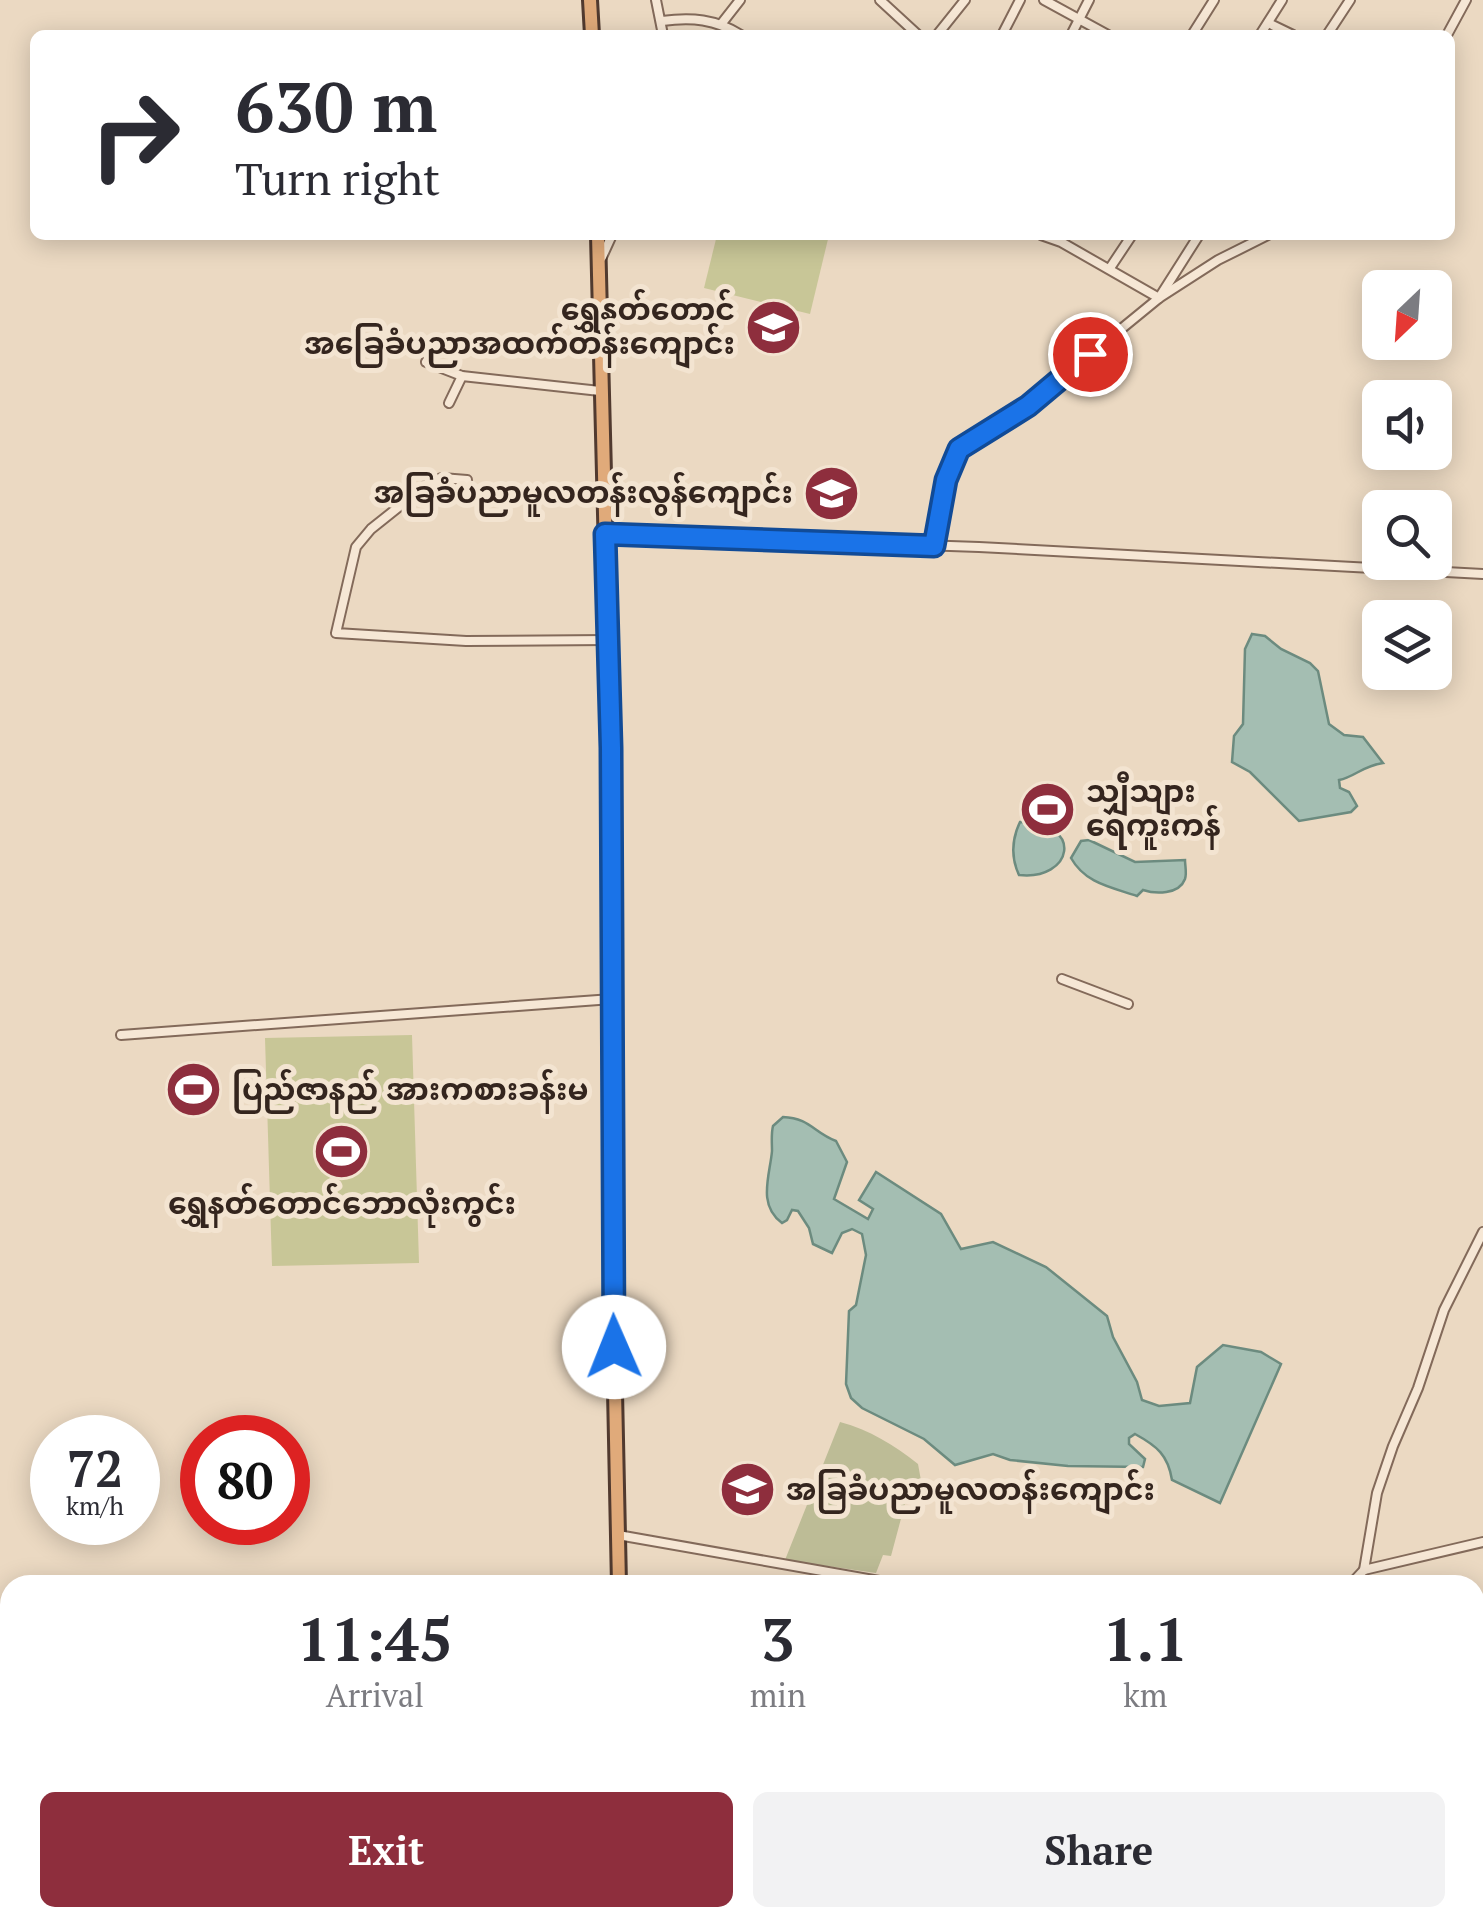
<!DOCTYPE html>
<html lang="en">
<head>
<meta charset="utf-8">
<style>
	body { margin:0; font-family:"PT Serif","Noto Sans Myanmar",serif; background:#f2f2f3; color:#2b2b33; height:100vh; display:flex; flex-direction:column; font-size:38px; white-space:nowrap }
	* { box-sizing:border-box; margin:0 }
	p { font-size:32px; color:#7c7c81 }
	.icon { flex:none; width:55px; height:55px; fill:none; stroke:currentColor; stroke-width:2; stroke-linecap:round; stroke-linejoin:round }
	.map { position:relative; flex:1; overflow:hidden }
	.panel { position:absolute; left:0px; top:1575px; width:1485px; height:352px; display:flex; flex-direction:column; background:#fff; border-radius:30px 30px 0 0; box-shadow:0 5px 25px #0003 }
	.panel>* { flex:none }
	.top-card { position:absolute; left:30px; top:30px; width:1425px; height:210px; border-radius:15px; box-shadow:0 5px 25px #0003; background:#fff; color:#2b2b33; overflow:hidden }
	.needle { width:65px; rotate:205deg }
	.controls { position:absolute; left:1362px; top:270px; display:grid; gap:20px }
	.controls a { display:grid; place-items:center; width:90px; height:90px; border-radius:15px; background:#fff; box-shadow:0 5px 25px #0003; font-size:50px }
	.speed { position:absolute; left:30px; top:1415px; display:flex; gap:20px; font-size:50px; font-weight:700; text-align:center }
	.speed>* { display:grid; place-content:center; width:130px; height:130px; border-radius:50%; background:#fff; box-shadow:0 5px 25px #0003; line-height:1 }
	.speed small { font-size:25px; font-weight:400 }
	.speed .limit { border:15px solid #d22; background:#fff; color:#111 }
	.pin { position:absolute; display:grid; place-items:center; width:85px; height:85px; color:#fff; margin:-42px; border:5px solid #fff; border-radius:50%; box-shadow:0 2px 10px #0007 }
	.me { position:absolute; width:110px; margin:-55px; rotate:359deg; stroke-linejoin:round; filter:drop-shadow(0 0 8px #0008) }
	.turn { display:flex; align-items:center; gap:35px; height:210px; padding:0 40px; font-size:45px }
	.turn .icon { width:130px; height:130px; stroke-width:2.5 }
	.turn b { display:block; font-size:70px; line-height:85px }
	.eta { display:flex; justify-content:space-evenly; align-items:center; height:170px; text-align:center }
	.eta b { font-size:60px; font-weight:700; line-height:70px }
	.primary-button { display:flex; gap:20px; margin-top:auto; padding:20px 40px }
	.primary-button a { flex:1; height:115px; border-radius:15px; background:#8e2e3d; color:#fff; font-size:40px; font-weight:700; line-height:115px; text-align:center }
	.primary-button a+a { background:#f2f2f3; color:#2b2b33 }
	.map>svg:first-child { display:block }
	.green { fill:#c8c697 }
	.cemetery { fill:#bdbc96 }
	.water { fill:#a4beb2; stroke:#6c8b7f; stroke-width:2.5 }
	.lines { fill:none; stroke-linecap:round; stroke-linejoin:round }
	.stream { stroke:#6c8b7f; stroke-width:2.5 }
	.minor-casing { stroke:#836a5a; stroke-width:12 }
	.trunk-casing { stroke:#513a2f; stroke-width:18 }
	.minor { stroke:#f6e7d5; stroke-width:8 }
	.trunk { stroke:#e0aa7a; stroke-width:12 }
	.route-casing { stroke:#114b97; stroke-width:25 }
	.route { stroke:#1a73e8; stroke-width:18 }
	.labels { text-anchor:middle; stroke-width:10; stroke-linejoin:round; paint-order:stroke }
	.poi-label { font-size:30px; font-weight:bold; fill:#34251e; stroke:#f3e4d1; text-anchor:start }
</style>
</head>
<body>
<div class="map">
<svg width="1483" height="1926" viewBox="0 0 1483 1926">
	<rect width="100%" height="100%" fill="#ebd9c2"/>
	<g class="green">
		<polygon points="717,235 829,235 810,314 704,288"/>
		<polygon points="412,1035 419,1263 272,1266 265,1038"/>
		<polygon points="0,1713 10,1715 10,1918 463,1918 480,1926 0,1926"/>
	</g>
	<path class="cemetery" d="M840,1422C870,1430 894,1445 918,1464L922,1486L910,1485L891,1556L883,1555L876,1573L785,1560Z"/>
	<g class="water">
		<path d="M1252,634L1265,636L1281,649L1310,663L1318,671L1329,724L1344,735L1363,737L1383,763C1362,766 1355,777 1339,780L1340,788L1349,792L1357,806L1351,812L1299,821L1250,772L1232,762L1234,736L1243,724L1245,649Z"/>
		<path d="M1020,822C1086,823 1072,881 1019,875C1011,858 1012,839 1020,822Z"/>
		<path d="M1089,840L1135,862L1185,860C1185,866 1187,873 1185,879C1179,895 1155,894 1143,890L1137,896C1110,887 1085,883 1071,858L1081,841Z"/>
		<path d="M783,1117C810,1118 814,1133 836,1141L847,1162L834,1199L868,1219L873,1209L859,1200L876,1172L941,1214L961,1249L993,1242L1046,1267L1107,1316L1113,1337L1137,1382L1142,1400L1159,1406L1190,1403L1197,1367L1223,1345L1261,1352L1281,1364L1220,1503L1172,1480C1168,1455 1157,1446 1135,1434L1129,1438V1444L1145,1459L1143,1467L1068,1466L1010,1460L993,1454L955,1465L924,1439L862,1408L851,1398L846,1384L849,1311L856,1305L866,1255L862,1234L852,1229L842,1233L832,1253L813,1244L809,1228L798,1211L792,1210L787,1220L782,1223C757,1205 770,1175 772,1151C772,1143 771,1134 773,1126Z"/>
	</g>
	<g class="lines">
		<polyline class="stream" points="1475,1789 1483,1792"/>
		<defs>
			<g id="minor">
				<polyline points="656,0 663,35"/>
				<polyline points="880,0 918,35"/>
				<polyline points="1044,0 1108,35"/>
				<path d="M662,21C692,17 715,19 741,35"/>
				<polyline points="722,23 740,0"/>
				<polyline points="1268,23 1293,35"/>
				<polyline points="937,35 965,0"/>
				<polyline points="1002,35 1020,0"/>
				<polyline points="1071,35 1089,0"/>
				<polyline points="1192,35 1214,0"/>
				<polyline points="1260,35 1282,0"/>
				<polyline points="1327,35 1350,0"/>
				<polyline points="1447,35 1466,0"/>
				<polyline points="1041,235 1061,242 1159,298 1199,235"/>
				<polyline points="602,257 612,235"/>
				<polyline points="1110,268 1132,235"/>
				<polyline points="426,362 462,376 600,391"/>
				<polyline points="449,403 462,376"/>
				<polyline points="467,480 442,478 430,482 371,529 356,547 336,633 466,641 608,640"/>
				<polyline points="605,534 979,547 1483,574"/>
				<polyline points="933,546 946,480 959,449 1027,406 1159,298 1218,260 1268,235"/>
				<polyline points="1062,979 1128,1004"/>
				<polyline points="121,1035 612,999"/>
				<polyline points="618,1535 902,1585"/>
				<polyline points="1364,1570 1377,1493 1393,1446 1418,1388 1444,1310 1483,1232"/>
				<polyline points="1350,1585 1364,1570 1483,1542"/>
				<polyline points="0,1698 10,1703"/>
				<polyline points="480,1918 498,1926"/>
				<polyline points="811,1918 832,1926"/>
				<polyline points="972,1926 977,1918"/>
			</g>
			<g id="trunk">
				<polyline points="590,0 592,35"/>
				<polyline points="598,235 611,753 612,1245 619,1585"/>
				<polyline points="623,1918 623,1926"/>
			</g>
		</defs>
		<use href="#minor" class="minor-casing"/>
		<use href="#trunk" class="trunk-casing"/>
		<use href="#minor" class="minor"/>
		<use href="#trunk" class="trunk"/>
	</g>
	<g class="lines">
		<defs>
			<polyline id="route" points="614,1347 611,748 605,534 934,546 946,480 959,449 1028,406 1090,354"/>
		</defs>
		<use href="#route" class="route-casing"/>
		<use href="#route" class="route"/>
	</g>
	<defs>
		<symbol id="school-disc" viewBox="-11 -11 22 22"><circle r="9.5" fill="#8e2e3d" stroke="#f3e4d1"/><path d="M0-5L7-2L0 1L-7-2ZM-4 1L0 2.5L4 1V4Q0 6-4 4Z" fill="#fff"/></symbol>
		<symbol id="stadium-disc" viewBox="-11 -11 22 22"><circle r="9.5" fill="#8e2e3d" stroke="#f3e4d1"/><path d="M0-5a6.5 5 0 1 0 0 10a6.5 5 0 1 0 0-10ZM-3.5-1.8h7v3.6h-7Z" fill="#fff"/></symbol>
	</defs>
	<g fill-rule="evenodd">
		<use href="#school-disc" x="742" y="296" width="63" height="63"/>
		<use href="#school-disc" x="800" y="462" width="63" height="63"/>
		<use href="#stadium-disc" x="1016" y="778" width="63" height="63"/>
		<use href="#stadium-disc" x="162" y="1058" width="63" height="63"/>
		<use href="#stadium-disc" x="310" y="1120" width="63" height="63"/>
		<use href="#school-disc" x="716" y="1458" width="63" height="63"/>
	</g>
	<g class="labels">
		<g class="poi-label">
			<text x="735" y="320" text-anchor="end">ရွှေနတ်တောင်<tspan x="735" dy="34">အခြေခံပညာအထက်တန်းကျောင်း</tspan></text>
			<text x="793" y="503" text-anchor="end">အခြခံပညာမူလတန်းလွန်ကျောင်း</text>
			<text x="1086" y="802">သျှီသျား<tspan x="1086" dy="34">ရေကူးကန်</tspan></text>
			<text x="232" y="1100">ပြည်ဇာနည် အားကစားခန်းမ</text>
			<text x="342" y="1214" text-anchor="middle">ရွှေနတ်တောင်ဘောလုံးကွင်း</text>
			<text x="786" y="1500">အခြခံပညာမူလတန်းကျောင်း</text>
		</g>
	</g>
</svg>
<div class="controls">
<a><svg class="needle" viewBox="-14 -14 28 28"><path d="M0-13l5 13h-10z" fill="#e53935"/><path d="M0 13l5-13h-10z" fill="#7c7c81"/></svg></a>
<a><svg class="icon" aria-label="sound" viewBox="0 0 24 24"><path d="M4 9h4l5-4v14l-5-4H4zM17 9q2 3 0 6"/></svg></a>
<a><svg class="icon" aria-label="search" viewBox="0 0 24 24"><circle cx="10" cy="10" r="6"/><path d="M15 15l6 6"/></svg></a>
<a><svg class="icon" aria-label="layers" viewBox="0 0 24 24"><path d="M12 4l9 5-9 5-9-5zM3 14l9 5 9-5"/></svg></a>
</div>
<div class="speed"><div>72<small>km/h</small></div><div class="limit">80</div></div>
<div class="pin" style="left:1090px;top:354px;background:#d93025"><svg class="icon" aria-label="arrive" viewBox="0 0 24 24"><path d="M6 21V4h12l-3 4 3 4H6"/></svg></div>
<svg class="me" style="left:614px;top:1347px" viewBox="-20 -20 40 40"><circle r="19" fill="#fff"/><path d="M0-13L10 11 0 6-10 11z" fill="#1a73e8"/></svg>
<div class="top-card">
<div class="turn"><svg class="icon" aria-label="right" viewBox="0 0 24 24"><path d="M7 20v-9h11M14 6l5 5-5 5"/></svg><div><b>630 m</b>Turn right</div></div>
</div>
<section class="panel">
<div class="eta">
<div><b>11:45</b><p>Arrival</p></div>
<div><b>3</b><p>min</p></div>
<div><b>1.1</b><p>km</p></div>
</div>
<div class="primary-button"><a>Exit</a><a>Share</a></div>
</section>
</div>
</body>
</html>
